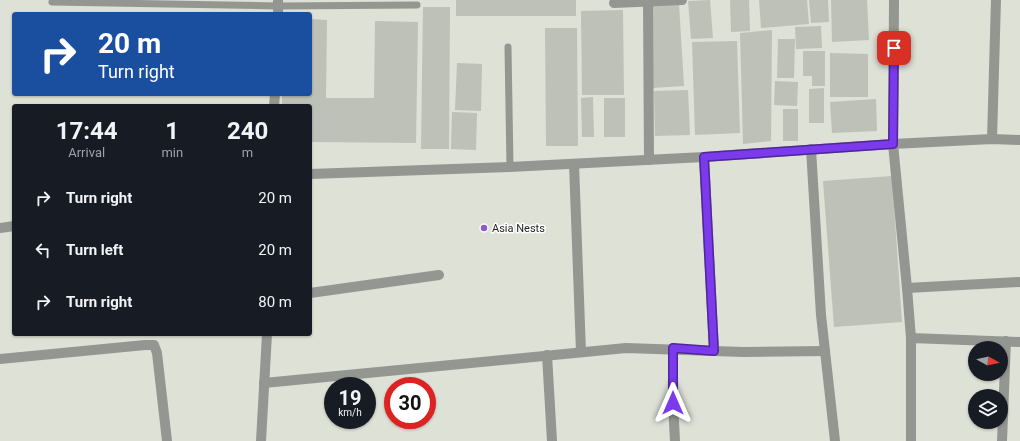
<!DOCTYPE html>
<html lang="en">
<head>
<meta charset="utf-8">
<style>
	body { margin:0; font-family:Roboto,sans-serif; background:#242831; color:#f1f3f6; height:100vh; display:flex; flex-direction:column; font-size:15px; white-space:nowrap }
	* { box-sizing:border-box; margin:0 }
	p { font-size:13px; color:#9ea1a6 }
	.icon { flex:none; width:22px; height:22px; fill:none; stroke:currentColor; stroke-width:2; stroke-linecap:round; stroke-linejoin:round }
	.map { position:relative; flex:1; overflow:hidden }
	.sheet { position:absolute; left:12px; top:104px; width:300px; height:232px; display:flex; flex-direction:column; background:#171b24; border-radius:4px; box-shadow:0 1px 3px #0004 }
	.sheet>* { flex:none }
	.banner { position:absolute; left:12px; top:12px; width:300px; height:84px; border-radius:4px; box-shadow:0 1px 3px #0004; background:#1a4fa0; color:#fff; overflow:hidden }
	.needle { width:26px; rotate:98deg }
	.buttons { position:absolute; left:968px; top:341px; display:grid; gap:8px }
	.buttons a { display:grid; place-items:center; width:40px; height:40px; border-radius:50%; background:#171b24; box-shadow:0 1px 3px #0004; font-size:20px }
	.speed { position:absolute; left:324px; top:377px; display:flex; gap:8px; font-size:20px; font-weight:700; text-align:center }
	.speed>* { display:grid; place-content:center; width:52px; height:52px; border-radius:50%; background:#171b24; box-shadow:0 1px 3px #0004; line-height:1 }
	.speed small { font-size:10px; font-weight:400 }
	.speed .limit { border:6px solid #d22; background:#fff; color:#111 }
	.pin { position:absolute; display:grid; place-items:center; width:34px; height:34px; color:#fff; margin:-17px; border-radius:8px; box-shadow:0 2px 6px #0006 }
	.me { position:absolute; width:44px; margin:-22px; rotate:0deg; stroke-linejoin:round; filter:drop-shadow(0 0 3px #0008) }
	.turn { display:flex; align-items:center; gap:14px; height:84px; padding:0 20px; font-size:18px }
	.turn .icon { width:52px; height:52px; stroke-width:2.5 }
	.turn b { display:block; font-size:28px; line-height:34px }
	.eta { display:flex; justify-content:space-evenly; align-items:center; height:68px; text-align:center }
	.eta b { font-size:24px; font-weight:700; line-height:28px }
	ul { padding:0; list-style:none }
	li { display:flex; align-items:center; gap:12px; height:52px; padding:0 20px }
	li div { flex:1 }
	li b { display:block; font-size:15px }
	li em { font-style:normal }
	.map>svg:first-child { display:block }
	.building { fill:#bdc1b7 }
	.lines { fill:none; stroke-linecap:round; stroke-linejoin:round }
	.lane { stroke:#949691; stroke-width:7 }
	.street { stroke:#949691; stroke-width:10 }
	.route-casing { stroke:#51269a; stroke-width:10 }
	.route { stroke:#7c3aed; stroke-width:7 }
	.poi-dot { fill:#8f59d2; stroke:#fff; stroke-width:1.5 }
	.labels { text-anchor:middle; stroke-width:3; stroke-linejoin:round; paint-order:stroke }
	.poi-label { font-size:11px; fill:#1e1f1b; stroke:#fff; text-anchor:start }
</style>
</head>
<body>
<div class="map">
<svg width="1020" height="441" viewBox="0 0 1020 441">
	<rect width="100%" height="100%" fill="#dde1d6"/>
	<g class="building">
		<rect x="456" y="0" width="120" height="16"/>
		<polygon points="710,0 713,38 691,39 688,1"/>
		<polygon points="730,0 749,0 750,31 731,32"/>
		<polygon points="759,0 807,0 809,24 761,28"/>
		<polygon points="809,0 828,0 829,22 811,23"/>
		<polygon points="831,0 867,0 869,40 832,42"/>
		<polygon points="679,4 684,86 652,88 652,5"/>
		<polygon points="423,7 450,7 449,149 421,149"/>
		<polygon points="623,10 624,95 582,95 581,11"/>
		<polygon points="310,19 327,20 326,98 374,98 375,21 418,22 416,143 310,142 310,106 282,106 282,94 310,94"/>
		<polygon points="821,26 822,48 796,49 795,27"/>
		<polygon points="545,28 577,28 578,146 546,146"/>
		<polygon points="772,30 771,141 743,144 740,33"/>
		<polygon points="778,39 795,39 794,78 777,78"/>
		<polygon points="737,41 740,133 695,135 692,42"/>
		<polygon points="803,51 825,51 825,86 812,86 812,76 803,76"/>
		<polygon points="830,53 868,54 868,97 830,97"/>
		<polygon points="457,63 482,64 481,111 455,110"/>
		<polygon points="775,81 798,82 797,106 774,105"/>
		<polygon points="824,88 824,123 809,123 809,89"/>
		<polygon points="688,90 690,135 655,136 654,91"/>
		<polygon points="593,97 594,137 582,137 581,98"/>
		<rect x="604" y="98" width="21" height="39"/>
		<polygon points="876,99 877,131 832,133 830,102"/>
		<rect x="783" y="109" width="15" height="32"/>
		<polygon points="452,112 477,113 476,150 451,149"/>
		<polygon points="892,176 902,322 834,327 823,181"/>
	</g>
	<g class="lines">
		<g class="lane">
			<polyline points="52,2 278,6 417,5"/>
			<polyline points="508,47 510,167"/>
		</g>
		<g class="street">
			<polyline points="894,0 893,144 907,288 911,338 911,441"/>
			<polyline points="648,2 649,160"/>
			<polyline points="614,3 682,0"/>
			<polyline points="278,14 278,0"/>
			<polyline points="274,106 275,94"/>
			<polyline points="992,139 996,0"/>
			<polyline points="811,149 821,315 835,441"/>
			<polyline points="704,157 714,351"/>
			<polyline points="574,164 581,352"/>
			<polyline points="310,174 510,167 704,157 893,144 992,139 1020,140"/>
			<polyline points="0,228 14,226"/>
			<polyline points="907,288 1020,282"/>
			<polyline points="310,293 439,275"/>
			<polyline points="911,338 1020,342"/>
			<polyline points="673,348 673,403 675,441"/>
			<polyline points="547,355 552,441"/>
			<polyline points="0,359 145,345 154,345 157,353 167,441"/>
			<polyline points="264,383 626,348 743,352 825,351"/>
			<polyline points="261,441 267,334"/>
			<polyline points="1002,441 1006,341"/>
		</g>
	</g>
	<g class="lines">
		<defs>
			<polyline id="route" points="673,403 673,348 714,351 704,157 893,144 894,48"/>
		</defs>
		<use href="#route" class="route-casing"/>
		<use href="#route" class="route"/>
	</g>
	<circle class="poi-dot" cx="484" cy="228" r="4"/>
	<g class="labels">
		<g class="poi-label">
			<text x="492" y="232">Asia Nests</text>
		</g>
	</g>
</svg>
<div class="buttons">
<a><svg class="needle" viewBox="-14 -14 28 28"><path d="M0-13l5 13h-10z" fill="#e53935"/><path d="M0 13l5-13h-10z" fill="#9ea1a6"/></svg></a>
<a><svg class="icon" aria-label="layers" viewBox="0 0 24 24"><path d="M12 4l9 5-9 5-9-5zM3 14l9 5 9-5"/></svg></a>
</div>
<div class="speed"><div>19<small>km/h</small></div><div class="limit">30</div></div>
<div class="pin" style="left:894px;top:48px;background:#d93025"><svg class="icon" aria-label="arrive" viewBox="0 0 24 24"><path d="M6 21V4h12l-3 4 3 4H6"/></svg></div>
<svg class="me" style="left:673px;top:403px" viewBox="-20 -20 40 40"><path d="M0-17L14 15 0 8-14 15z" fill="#7c3aed" stroke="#fff" stroke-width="4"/></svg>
<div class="banner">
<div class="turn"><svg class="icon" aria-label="right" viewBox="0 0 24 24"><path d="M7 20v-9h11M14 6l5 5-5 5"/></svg><div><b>20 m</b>Turn right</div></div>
</div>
<section class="sheet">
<div class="eta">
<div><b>17:44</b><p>Arrival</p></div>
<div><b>1</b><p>min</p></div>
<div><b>240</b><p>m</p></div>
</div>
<ul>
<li><svg class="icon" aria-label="right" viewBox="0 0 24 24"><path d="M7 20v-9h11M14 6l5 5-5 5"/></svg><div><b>Turn right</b></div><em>20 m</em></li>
<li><svg class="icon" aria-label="left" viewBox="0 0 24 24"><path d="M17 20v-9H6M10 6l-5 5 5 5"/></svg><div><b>Turn left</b></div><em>20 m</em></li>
<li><svg class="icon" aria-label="right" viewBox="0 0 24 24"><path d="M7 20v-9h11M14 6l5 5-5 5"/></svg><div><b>Turn right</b></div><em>80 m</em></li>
</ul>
</section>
</div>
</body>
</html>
